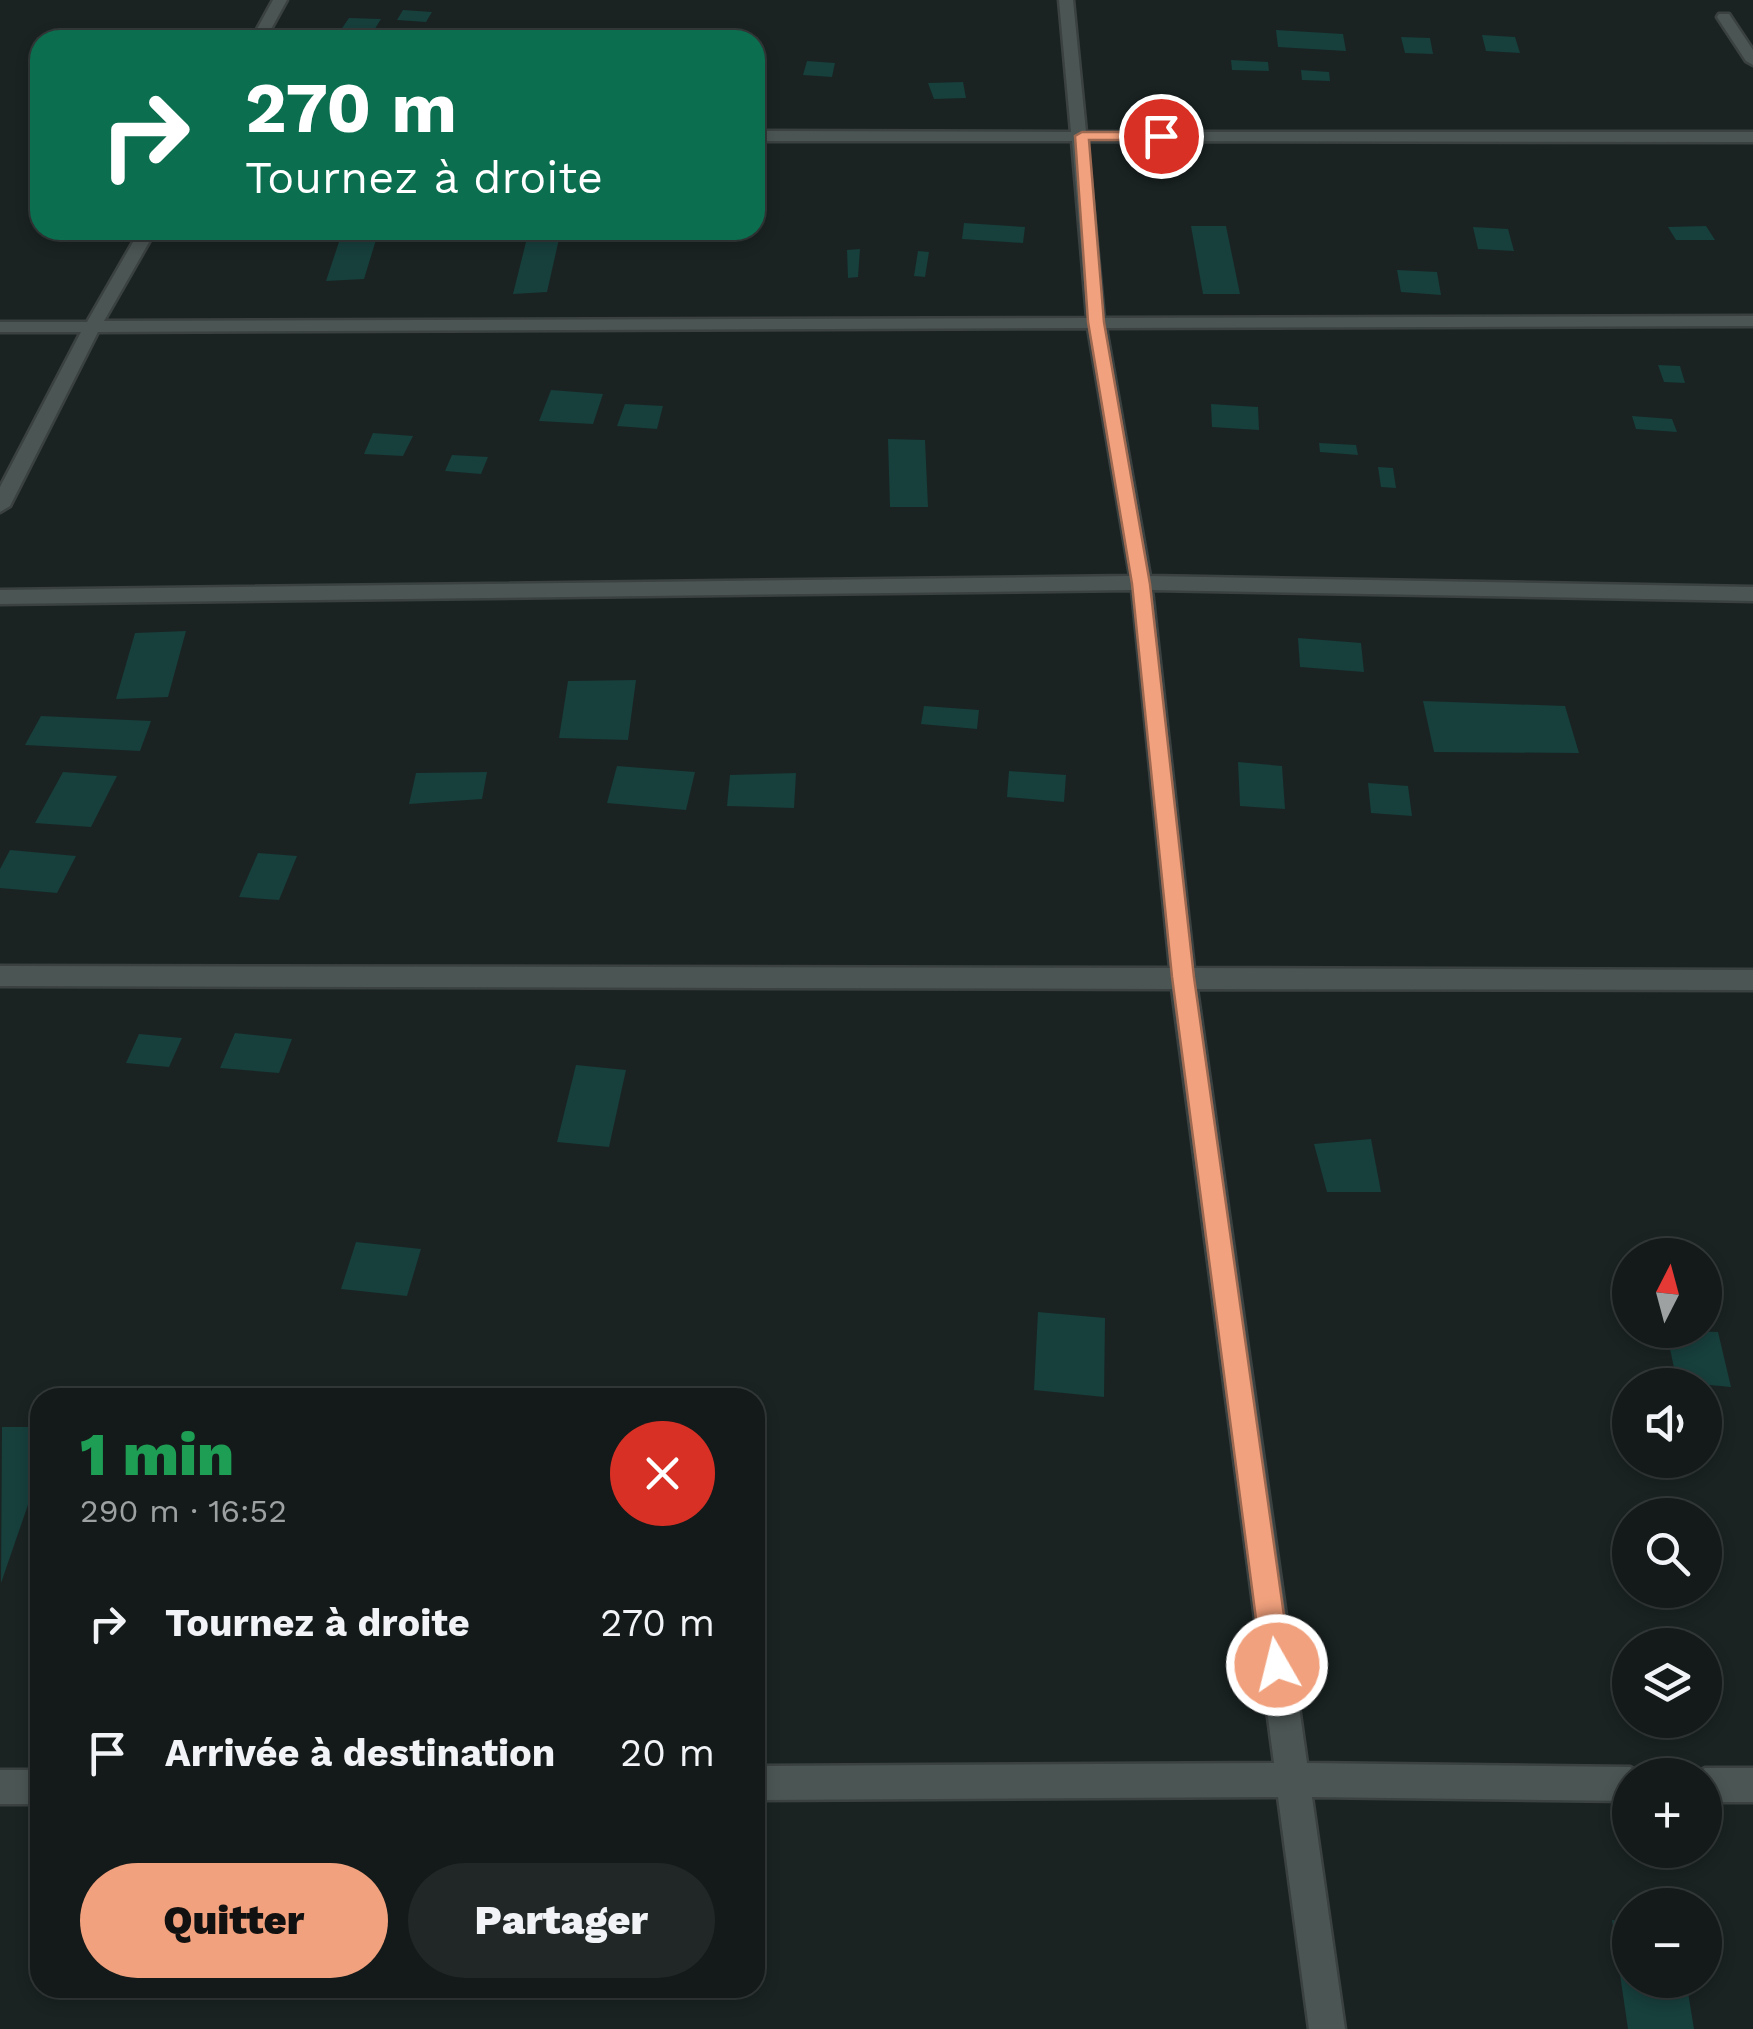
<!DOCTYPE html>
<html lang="fr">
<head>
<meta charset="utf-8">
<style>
	body { margin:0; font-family:"Work Sans",sans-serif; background:#212727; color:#f1f3f6; height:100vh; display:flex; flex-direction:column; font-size:38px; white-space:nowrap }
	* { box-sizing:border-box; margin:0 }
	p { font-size:32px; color:#9da1a2 }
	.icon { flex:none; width:55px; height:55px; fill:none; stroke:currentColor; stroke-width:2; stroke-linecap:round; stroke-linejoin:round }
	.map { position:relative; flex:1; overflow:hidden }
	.details { position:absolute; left:30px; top:1388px; width:735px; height:610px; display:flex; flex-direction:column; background:#141a1a; border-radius:30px; box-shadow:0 5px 15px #0003,0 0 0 2px #333839 }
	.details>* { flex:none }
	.guide { position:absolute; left:30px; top:30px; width:735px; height:210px; border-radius:30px; box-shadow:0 5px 15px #0003,0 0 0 2px #333839; background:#0b6e4f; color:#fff; overflow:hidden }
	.needle { width:65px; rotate:6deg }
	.tools { position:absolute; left:1612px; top:1238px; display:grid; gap:20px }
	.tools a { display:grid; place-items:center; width:110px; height:110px; border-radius:50%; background:#141a1a; box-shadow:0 5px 15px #0003,0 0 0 2px #333839; font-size:50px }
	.pin { position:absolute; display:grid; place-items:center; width:85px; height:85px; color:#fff; margin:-42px; border:5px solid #fff; border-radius:50%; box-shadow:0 2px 10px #0007 }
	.me { position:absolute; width:110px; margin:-55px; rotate:352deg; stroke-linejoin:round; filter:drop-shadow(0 0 8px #0008) }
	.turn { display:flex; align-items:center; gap:35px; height:210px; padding:0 50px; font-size:45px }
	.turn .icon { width:130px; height:130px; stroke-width:2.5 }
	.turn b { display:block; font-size:70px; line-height:85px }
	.round { display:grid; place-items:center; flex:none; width:105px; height:105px; border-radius:52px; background:#212727 }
	.headline { display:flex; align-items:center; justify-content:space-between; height:170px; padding:0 50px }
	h1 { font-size:60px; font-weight:800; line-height:75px; color:#1e9e55 }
	.cta { display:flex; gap:20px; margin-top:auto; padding:20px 50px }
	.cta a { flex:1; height:115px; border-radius:60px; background:#f1a17d; color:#111; font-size:40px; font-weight:800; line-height:115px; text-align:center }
	.cta a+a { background:#212727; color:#f1f3f6 }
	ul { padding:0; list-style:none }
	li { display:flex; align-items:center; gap:30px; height:130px; padding:0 50px }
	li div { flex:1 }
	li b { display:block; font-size:38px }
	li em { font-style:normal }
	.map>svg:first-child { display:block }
	.building { fill:#173f3c }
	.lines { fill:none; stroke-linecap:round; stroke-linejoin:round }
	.street-casing { stroke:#3a4140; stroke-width:5 }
	.street { fill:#4b5554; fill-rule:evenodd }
	.route { fill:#f1a17d; stroke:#9d6951; stroke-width:2.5 }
</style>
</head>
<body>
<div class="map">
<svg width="1753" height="2029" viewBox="0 0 1753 2029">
	<rect width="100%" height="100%" fill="#1a2322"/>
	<g class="building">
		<polygon points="403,10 432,12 426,22 397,20"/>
		<polygon points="349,18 381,19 368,40 334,40"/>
		<polygon points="1276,30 1343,34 1346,51 1278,47"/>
		<polygon points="1482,35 1515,37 1520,53 1486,51"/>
		<polygon points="1401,37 1430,38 1433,54 1405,53"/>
		<polygon points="1231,60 1268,62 1269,71 1232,70"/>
		<polygon points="807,61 835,63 832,77 803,75"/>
		<polygon points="1301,70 1329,72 1330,81 1302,80"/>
		<polygon points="963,82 966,98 934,99 928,83"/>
		<polygon points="964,223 1025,227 1023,243 962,239"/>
		<polygon points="1191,226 1226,226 1240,294 1203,294"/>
		<polygon points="1706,226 1715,240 1676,240 1668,227"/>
		<polygon points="1473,227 1508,229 1514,251 1478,249"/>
		<polygon points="343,230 379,230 364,279 326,281"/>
		<polygon points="529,230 561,230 547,292 513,294"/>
		<polygon points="860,249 858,277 848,278 847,250"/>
		<polygon points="918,251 929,252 925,277 914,276"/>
		<polygon points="1397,270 1437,272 1441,295 1401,292"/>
		<polygon points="1658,365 1680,366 1685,383 1664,382"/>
		<polygon points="551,390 603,394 593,424 539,421"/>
		<polygon points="625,404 663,406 657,429 617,426"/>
		<polygon points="1211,404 1258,407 1259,430 1212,427"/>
		<polygon points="1632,416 1672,419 1677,432 1636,429"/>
		<polygon points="373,433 413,436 403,456 364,454"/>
		<polygon points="888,439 925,440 928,507 890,507"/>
		<polygon points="1319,443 1356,445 1358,455 1320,452"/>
		<polygon points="452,455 488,457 481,474 445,471"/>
		<polygon points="1378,467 1393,468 1396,488 1381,487"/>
		<polygon points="186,631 168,697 116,699 135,633"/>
		<polygon points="1298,638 1361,643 1364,672 1300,667"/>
		<polygon points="636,680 628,740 559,738 568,681"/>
		<polygon points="1423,701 1565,706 1579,753 1434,752"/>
		<polygon points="924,706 979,710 977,729 921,724"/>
		<polygon points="41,716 151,721 140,751 25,745"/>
		<polygon points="1238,762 1282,766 1285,809 1240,806"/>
		<polygon points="617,766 695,772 686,810 607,803"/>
		<polygon points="1009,771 1066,775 1064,802 1007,797"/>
		<polygon points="63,772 117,776 91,827 35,823"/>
		<polygon points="487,772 482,799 409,804 416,773"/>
		<polygon points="796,773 794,808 727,806 730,775"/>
		<polygon points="1368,783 1408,786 1412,816 1371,813"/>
		<polygon points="10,850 76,856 57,893 0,888 0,869"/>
		<polygon points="258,853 297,856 279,900 239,897"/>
		<polygon points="235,1033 292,1039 279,1073 220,1068"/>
		<polygon points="139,1034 182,1038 169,1067 126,1063"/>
		<polygon points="576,1065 626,1070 609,1147 557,1142"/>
		<polygon points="1371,1139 1381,1192 1327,1192 1314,1144"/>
		<polygon points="356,1242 421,1249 407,1296 341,1289"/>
		<polygon points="1038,1312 1105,1318 1104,1397 1034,1390"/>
		<polygon points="1666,1330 1718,1332 1731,1387 1677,1382"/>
		<polygon points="2,1427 40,1427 40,1470 1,1583"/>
		<polygon points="1612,1920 1630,1922 1630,1980 1686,1980 1694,2029 1628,2029"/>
	</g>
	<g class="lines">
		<defs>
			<g id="street">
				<polygon points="273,0 287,0 265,40 251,40"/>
				<polygon points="1059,0 1073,0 1086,132 1753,132 1753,142 1087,141 1104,318 1753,316 1753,326 1106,328 1150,576 1753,587 1753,601 1152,590 1194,968 1753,970 1753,990 1197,989 1307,1763 1630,1767 1643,1775 1630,1775 1630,1801 1312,1797 1345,2029 1309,2029 1278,1797 755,1800 755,1766 1274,1763 1172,989 0,986 0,966 1170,968 1132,590 0,604 0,590 1130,576 1088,328 98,332 10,506 0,512 0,487 81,332 0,332 0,322 87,322 140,230 156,230 104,321 1087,318 1072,141 755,141 755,131 1071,132"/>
				<polygon points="1719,14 1729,14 1753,50 1753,65 1746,61 1717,17"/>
				<polygon points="1705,1768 1753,1768 1753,1802 1705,1802 1705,1775 1692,1775"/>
				<rect x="0" y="1770" width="40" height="34"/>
			</g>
		</defs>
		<use href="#street" class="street-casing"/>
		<use href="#street" class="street"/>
	</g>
	<polygon class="route" points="1082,132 1161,132 1168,136 1161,140 1089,140 1104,322 1150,584 1194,977 1291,1665 1287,1675 1277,1680 1266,1675 1262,1665 1172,977 1132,584 1088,322 1075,136"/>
</svg>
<div class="tools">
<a><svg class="needle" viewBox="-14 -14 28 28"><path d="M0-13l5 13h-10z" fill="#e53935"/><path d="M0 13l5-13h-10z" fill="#9da1a2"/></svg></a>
<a><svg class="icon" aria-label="sound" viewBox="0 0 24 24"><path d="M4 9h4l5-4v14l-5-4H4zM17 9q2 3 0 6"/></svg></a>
<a><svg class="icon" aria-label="search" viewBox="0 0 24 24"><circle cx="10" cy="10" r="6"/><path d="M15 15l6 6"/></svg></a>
<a><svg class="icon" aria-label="layers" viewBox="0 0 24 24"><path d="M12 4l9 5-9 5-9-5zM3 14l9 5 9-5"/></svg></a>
<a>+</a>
<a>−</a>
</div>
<div class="pin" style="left:1161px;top:136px;background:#d93025"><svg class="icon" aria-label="arrive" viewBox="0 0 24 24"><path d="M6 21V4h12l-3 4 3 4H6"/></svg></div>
<svg class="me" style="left:1277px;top:1665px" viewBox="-20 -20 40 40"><circle r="17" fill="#f1a17d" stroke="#fff" stroke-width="3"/><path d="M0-11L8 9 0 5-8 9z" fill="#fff"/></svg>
<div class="guide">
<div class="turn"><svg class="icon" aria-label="right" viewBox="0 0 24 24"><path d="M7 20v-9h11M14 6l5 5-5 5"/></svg><div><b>270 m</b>Tournez à droite</div></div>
</div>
<section class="details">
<div class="headline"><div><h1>1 min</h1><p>290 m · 16:52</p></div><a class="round" style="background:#d93025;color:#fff"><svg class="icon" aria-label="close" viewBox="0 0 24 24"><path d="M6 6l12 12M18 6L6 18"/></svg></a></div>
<ul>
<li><svg class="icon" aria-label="right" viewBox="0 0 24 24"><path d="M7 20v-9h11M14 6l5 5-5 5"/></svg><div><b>Tournez à droite</b></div><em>270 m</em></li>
<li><svg class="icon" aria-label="arrive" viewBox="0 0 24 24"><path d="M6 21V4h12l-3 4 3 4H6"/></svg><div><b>Arrivée à destination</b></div><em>20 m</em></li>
</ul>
<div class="cta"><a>Quitter</a><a>Partager</a></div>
</section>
</div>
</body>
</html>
